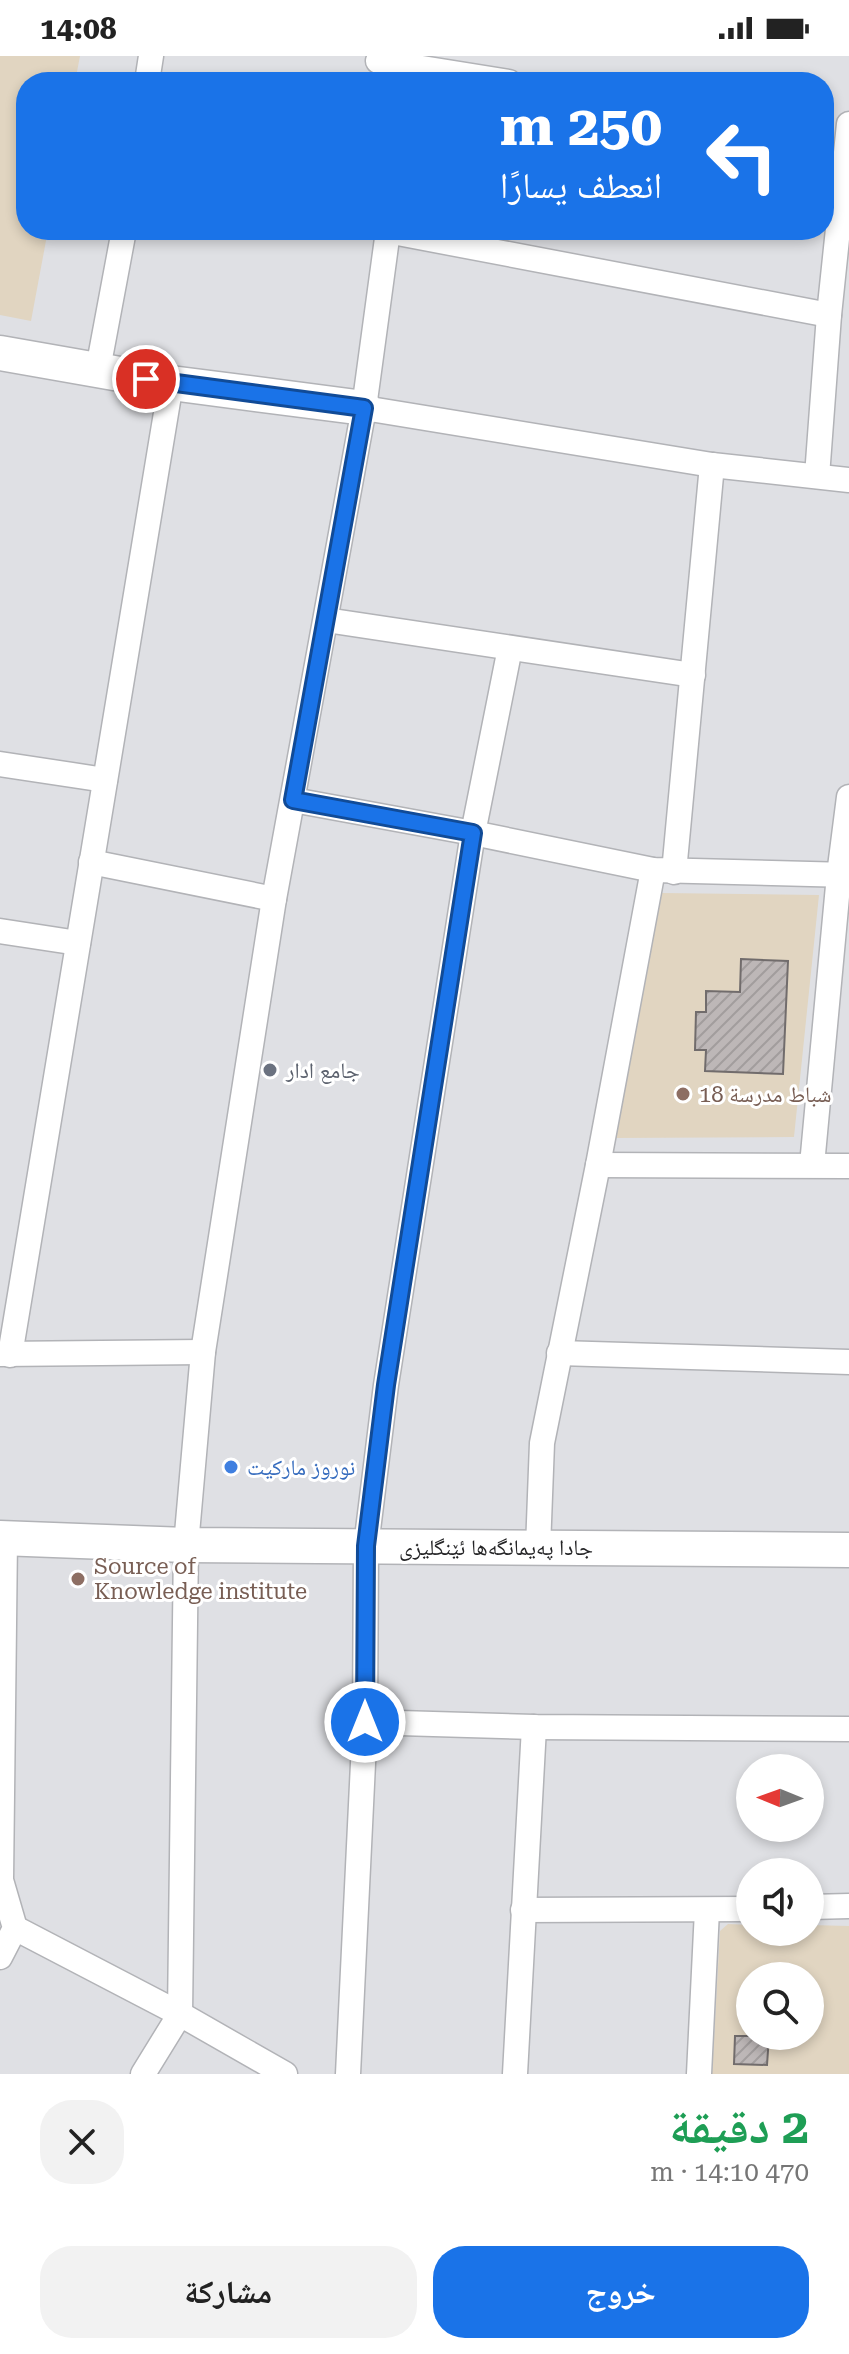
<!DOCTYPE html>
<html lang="ar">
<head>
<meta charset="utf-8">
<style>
	body { margin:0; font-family:"Roboto Serif","Noto Naskh Arabic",serif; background:#f2f2f2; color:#222; direction:rtl; height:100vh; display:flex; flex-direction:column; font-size:30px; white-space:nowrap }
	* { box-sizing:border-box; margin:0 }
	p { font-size:26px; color:#767676 }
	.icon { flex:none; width:44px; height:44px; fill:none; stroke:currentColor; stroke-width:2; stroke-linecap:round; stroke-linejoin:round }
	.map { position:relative; height:2018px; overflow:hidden; direction:ltr }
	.side { display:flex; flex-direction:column; background:#fff; flex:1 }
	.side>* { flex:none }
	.guide { position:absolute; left:16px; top:16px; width:818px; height:168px; border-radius:32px; box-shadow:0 4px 12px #0003; direction:rtl; background:#1a73e8; color:#fff; overflow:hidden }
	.needle { width:52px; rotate:271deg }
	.tools { position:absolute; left:736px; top:1698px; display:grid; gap:16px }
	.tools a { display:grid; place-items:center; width:88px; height:88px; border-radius:50%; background:#fff; box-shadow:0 4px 12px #0003; font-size:40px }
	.pin { position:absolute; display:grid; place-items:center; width:68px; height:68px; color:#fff; margin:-34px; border:4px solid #fff; border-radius:50%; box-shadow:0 2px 8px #0007 }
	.me { position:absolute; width:88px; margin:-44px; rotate:0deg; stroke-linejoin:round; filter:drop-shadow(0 0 6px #0008) }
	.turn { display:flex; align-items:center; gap:28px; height:168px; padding:0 40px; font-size:36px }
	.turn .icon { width:104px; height:104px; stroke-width:2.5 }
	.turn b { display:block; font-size:56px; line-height:68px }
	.round { display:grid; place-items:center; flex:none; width:84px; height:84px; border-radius:32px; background:#f2f2f2 }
	.head { display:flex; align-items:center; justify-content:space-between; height:136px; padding:0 40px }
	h1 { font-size:48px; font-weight:700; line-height:60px; color:#1e9e55 }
	.button { display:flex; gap:16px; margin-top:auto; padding:16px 40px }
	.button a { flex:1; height:92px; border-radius:32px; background:#1a73e8; color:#fff; font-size:32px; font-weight:700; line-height:92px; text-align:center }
	.button a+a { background:#f2f2f2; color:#222 }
	.status { display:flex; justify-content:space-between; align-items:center; height:56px; padding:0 40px; background:#fff; direction:ltr }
	.status svg { height:22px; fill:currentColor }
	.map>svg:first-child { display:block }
	.education { fill:#e1d5c1; fill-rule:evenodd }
	.building { fill:url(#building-hatch); stroke:#716c6c; stroke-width:2 }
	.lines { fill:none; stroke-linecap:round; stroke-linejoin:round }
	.street-casing { stroke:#b2b3b7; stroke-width:27 }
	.secondary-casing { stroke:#b2b3b7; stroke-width:37 }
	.street { stroke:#fff; stroke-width:24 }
	.secondary { stroke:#fff; stroke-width:34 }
	.route-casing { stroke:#114b97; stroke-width:20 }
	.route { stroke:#1a73e8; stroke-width:14 }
	.worship-dot { fill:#6b7280; stroke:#fff; stroke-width:3 }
	.education-dot { fill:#8d6e63; stroke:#fff; stroke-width:3 }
	.shop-dot { fill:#3f7fe0; stroke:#fff; stroke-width:3 }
	.labels { text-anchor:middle; stroke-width:6; stroke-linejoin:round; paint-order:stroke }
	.worship-label { font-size:22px; fill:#5b616d; stroke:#fff; text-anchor:start }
	.education-label { font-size:22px; fill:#785e54; stroke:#fff; text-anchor:start }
	.shop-label { font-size:22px; fill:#366cbe; stroke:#fff; text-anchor:start }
	.street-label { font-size:22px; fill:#242426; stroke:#fff }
</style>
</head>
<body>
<div class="status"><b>14:08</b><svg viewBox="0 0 49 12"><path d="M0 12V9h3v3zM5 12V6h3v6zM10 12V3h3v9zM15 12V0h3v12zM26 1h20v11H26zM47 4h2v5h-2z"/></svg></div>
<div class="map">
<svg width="849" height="2018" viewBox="0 0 849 2018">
	<defs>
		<pattern id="building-hatch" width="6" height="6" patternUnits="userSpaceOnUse" patternTransform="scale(2)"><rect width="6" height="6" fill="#bdb7b7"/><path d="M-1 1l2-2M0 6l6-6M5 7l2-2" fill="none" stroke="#a29d9d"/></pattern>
	</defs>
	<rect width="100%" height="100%" fill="#dfe0e4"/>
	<g class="education">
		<polygon points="0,0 80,0 75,26 26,26 26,174 48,174 31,265 0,259"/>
		<polygon points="662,837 819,839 794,1081 614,1082"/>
		<path d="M728,1868L750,1869V1876H810V1869L849,1870V2018H712L720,1875ZM750,1920H810V1980H750Z"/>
	</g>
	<g class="building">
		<polygon points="741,903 788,905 783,1018 705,1015 706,994 695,994 696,956 706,956 706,935 740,936"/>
		<polygon points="735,1980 769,1980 767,2009 734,2008"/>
	</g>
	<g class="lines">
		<defs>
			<g id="street">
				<polyline points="378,5 509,26"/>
				<polyline points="147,26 151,0"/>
				<polyline points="382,174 829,259"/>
				<polyline points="98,313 124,174"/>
				<polyline points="364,352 712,409 849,424"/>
				<polyline points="817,420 829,259 849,68"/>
				<polyline points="326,564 693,619"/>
				<polyline points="0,708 105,724"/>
				<polyline points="293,744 473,777 653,814 849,819"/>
				<polyline points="91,806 274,843"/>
				<polyline points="674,816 712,409"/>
				<polyline points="0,875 78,887"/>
				<polyline points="598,1109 849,1110"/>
				<polyline points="812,1109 839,819 849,741"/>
				<polyline points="559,1297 849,1306"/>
				<polyline points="0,1298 203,1296"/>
				<polyline points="10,1299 171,327"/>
				<polyline points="538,1492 542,1387 598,1109 653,814"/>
				<polyline points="365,1666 534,1671 849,1673"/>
				<polyline points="810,1851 849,1850"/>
				<polyline points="523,1854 750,1853"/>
				<polyline points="15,1872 180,1958 285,2018"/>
				<polyline points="0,1901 15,1872 1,1824 5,1482"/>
				<polyline points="143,2018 180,1958 186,1489 203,1296 274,843 364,352 388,175"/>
				<polyline points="348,2018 365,1666 366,1490 386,1329 473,777 510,592"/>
				<polyline points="515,2018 534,1671"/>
				<polyline points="699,2018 707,1854"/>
			</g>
			<g id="secondary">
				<polyline points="0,297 171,327 364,352"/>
				<polyline points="0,1482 186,1489 849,1494"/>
			</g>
		</defs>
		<use href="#street" class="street-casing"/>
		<use href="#secondary" class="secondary-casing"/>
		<use href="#street" class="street"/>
		<use href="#secondary" class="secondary"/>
	</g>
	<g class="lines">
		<defs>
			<polyline id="route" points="146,323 364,352 293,744 473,777 386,1329 366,1490 365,1666"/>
		</defs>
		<use href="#route" class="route-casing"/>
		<use href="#route" class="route"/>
	</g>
	<circle class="worship-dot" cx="270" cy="1014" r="8"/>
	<g class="education-dot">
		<circle cx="683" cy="1038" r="8"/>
		<circle cx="78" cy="1523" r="8"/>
	</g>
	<circle class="shop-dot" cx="231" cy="1411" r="8"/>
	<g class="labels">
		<g class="worship-label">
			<text x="286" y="1022">جامع ادار</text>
		</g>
		<g class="education-label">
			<text x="699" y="1046">18 شباط مدرسة</text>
			<text x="94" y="1518">Source of<tspan x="94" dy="25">Knowledge institute</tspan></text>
		</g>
		<g class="shop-label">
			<text x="247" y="1419">نوروز ماركيت</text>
		</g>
		<g class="street-label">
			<text x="496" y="1499">جادا په‌يمانگه‌ها ئێنگليزى</text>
		</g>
	</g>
</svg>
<div class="tools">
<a><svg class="needle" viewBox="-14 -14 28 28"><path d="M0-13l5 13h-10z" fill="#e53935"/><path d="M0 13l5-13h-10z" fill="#767676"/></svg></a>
<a><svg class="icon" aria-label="sound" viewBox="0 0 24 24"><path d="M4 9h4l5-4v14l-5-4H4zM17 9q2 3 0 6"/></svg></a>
<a><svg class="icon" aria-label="search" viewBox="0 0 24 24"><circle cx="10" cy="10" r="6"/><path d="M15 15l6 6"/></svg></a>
</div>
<div class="pin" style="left:146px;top:323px;background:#d93025"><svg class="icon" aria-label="arrive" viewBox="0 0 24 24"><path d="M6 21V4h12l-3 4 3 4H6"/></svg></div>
<svg class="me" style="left:365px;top:1666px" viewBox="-20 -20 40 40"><circle r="17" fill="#1a73e8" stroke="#fff" stroke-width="3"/><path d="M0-11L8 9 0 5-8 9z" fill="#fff"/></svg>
<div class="guide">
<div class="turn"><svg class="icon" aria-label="left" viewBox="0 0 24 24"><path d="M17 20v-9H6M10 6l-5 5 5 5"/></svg><div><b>250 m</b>انعطف يسارًا</div></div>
</div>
</div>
<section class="side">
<div class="head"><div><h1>2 دقيقة</h1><p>470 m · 14:10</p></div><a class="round"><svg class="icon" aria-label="close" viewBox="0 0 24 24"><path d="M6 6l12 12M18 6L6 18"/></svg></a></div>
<div class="button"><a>خروج</a><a>مشاركة</a></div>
</section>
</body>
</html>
